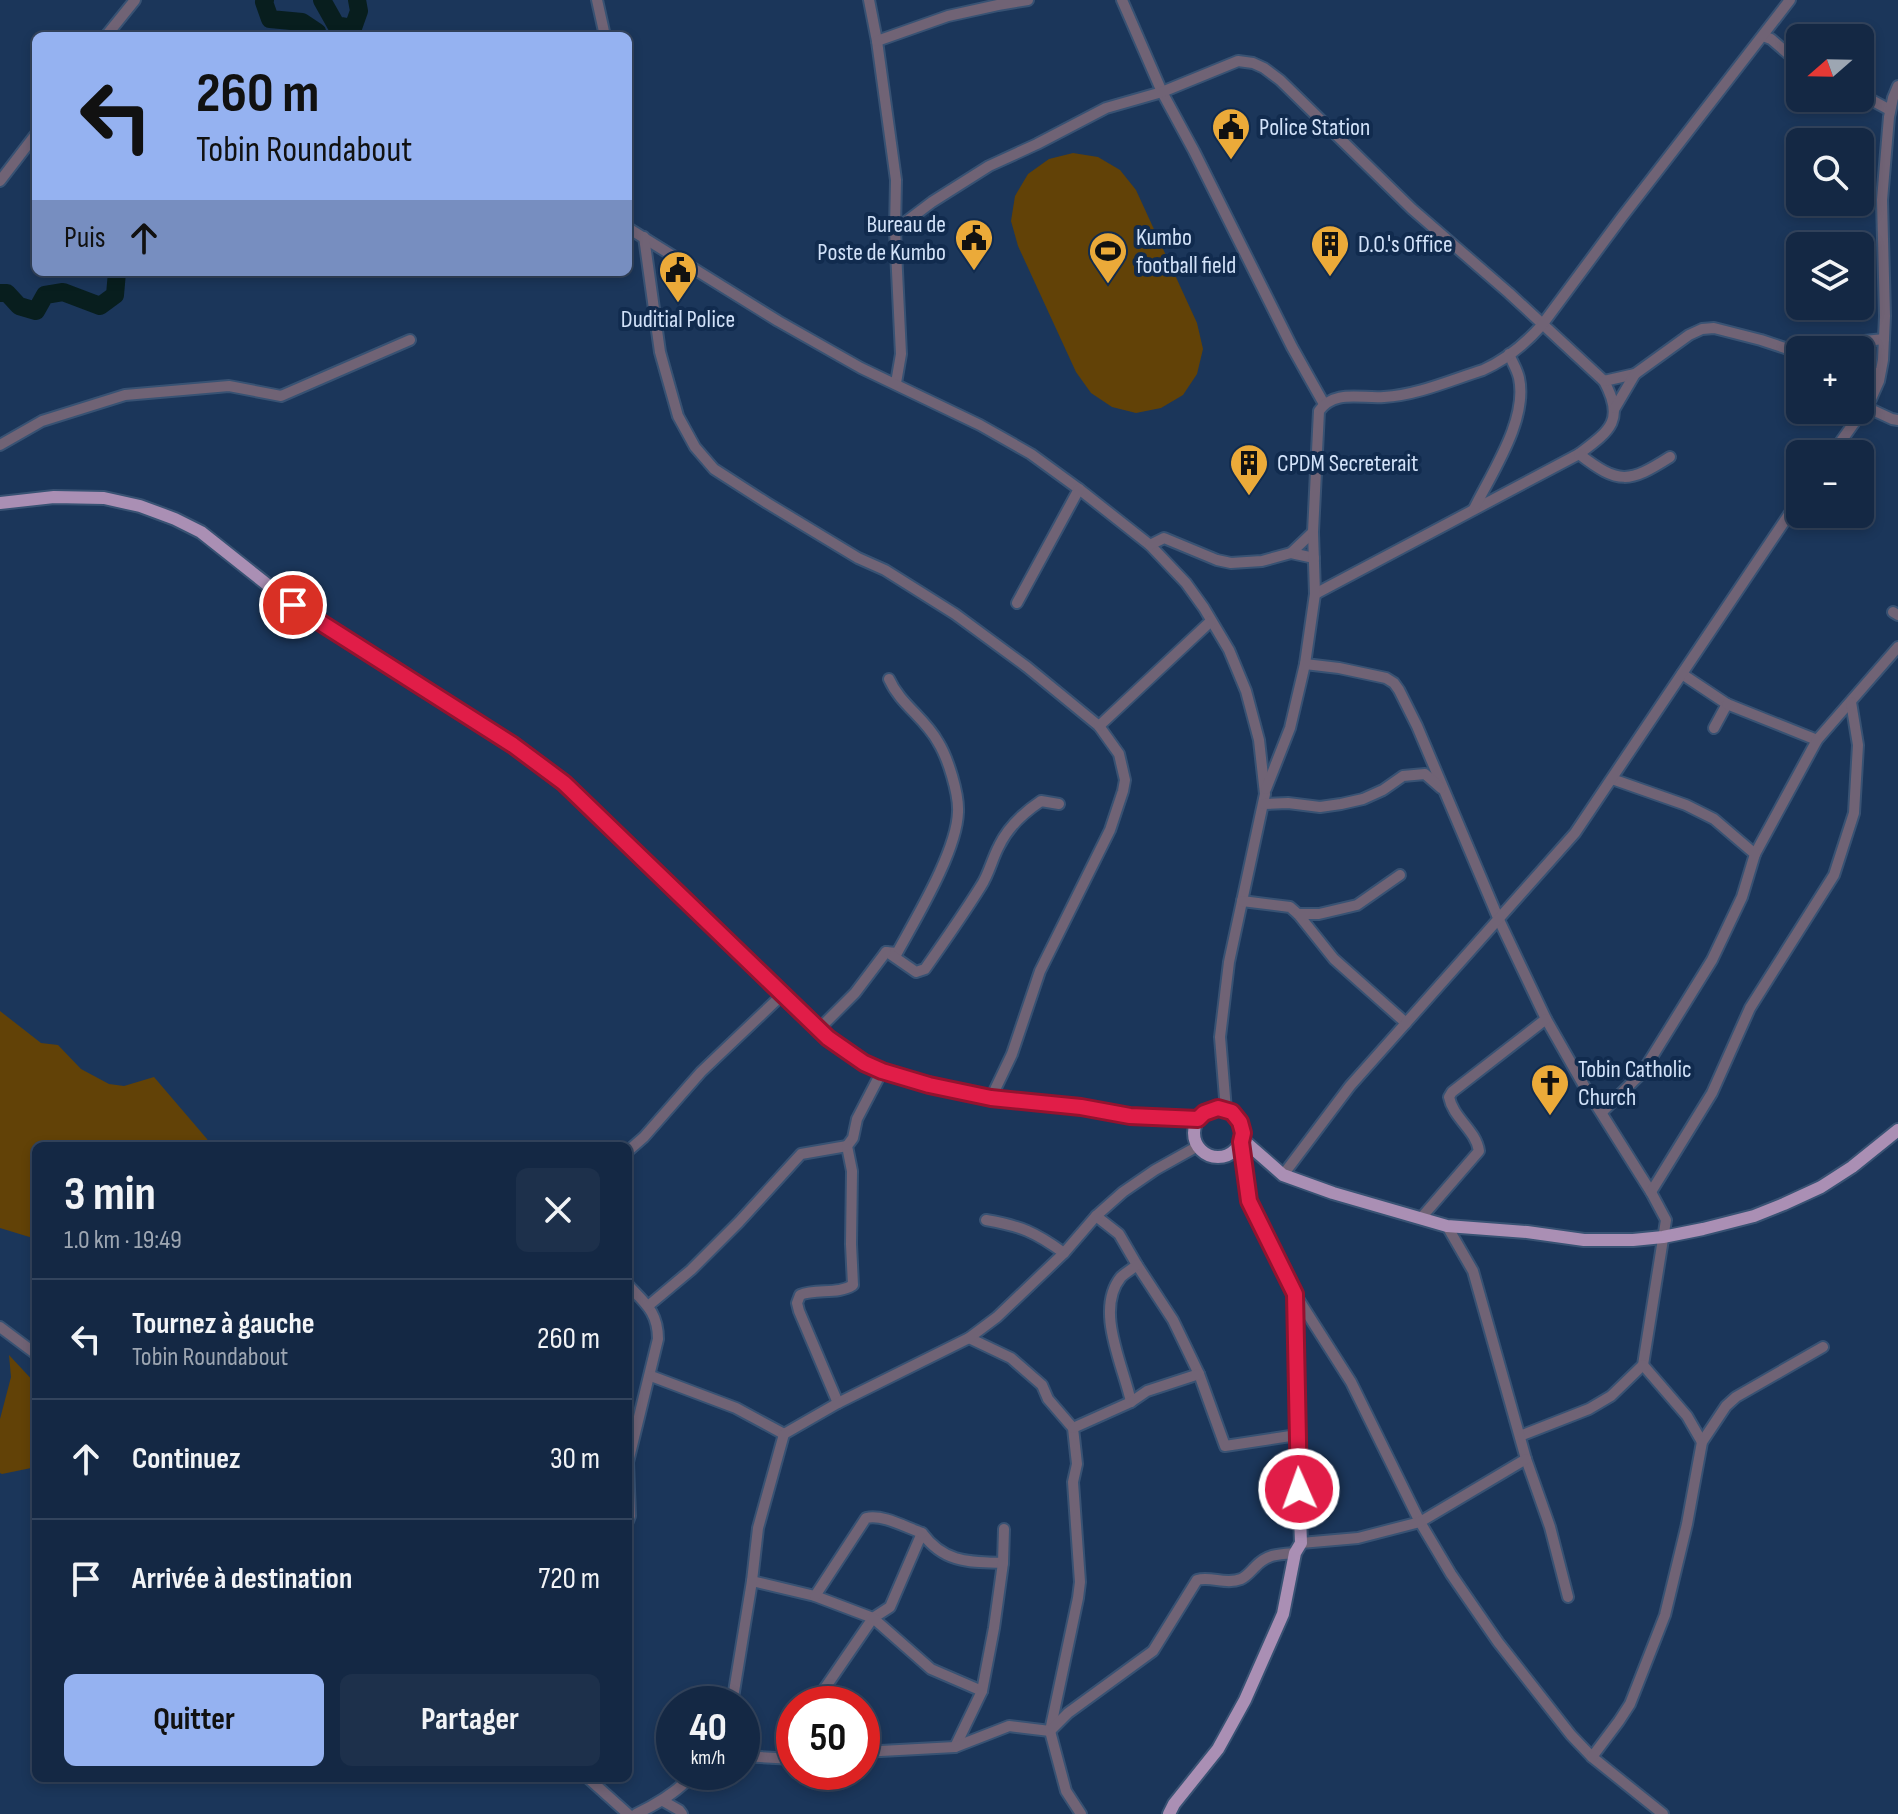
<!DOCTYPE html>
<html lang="fr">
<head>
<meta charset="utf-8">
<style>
	body { margin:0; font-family:"Sofia Sans Condensed",sans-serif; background:#1d304b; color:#f1f3f6; height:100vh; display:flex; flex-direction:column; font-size:30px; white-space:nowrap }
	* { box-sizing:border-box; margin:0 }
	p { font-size:26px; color:#9da6b2 }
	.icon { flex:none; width:44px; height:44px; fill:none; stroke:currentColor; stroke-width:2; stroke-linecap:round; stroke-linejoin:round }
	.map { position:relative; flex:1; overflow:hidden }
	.drawer { position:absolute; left:32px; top:1142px; width:600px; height:640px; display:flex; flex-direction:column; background:#142844; border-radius:12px; box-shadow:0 4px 12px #0003,0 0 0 2px #33445d }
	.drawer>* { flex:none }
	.guide { position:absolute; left:32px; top:32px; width:600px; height:244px; border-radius:12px; box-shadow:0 4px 12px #0003,0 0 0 2px #33445d; background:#95b2f1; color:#111; overflow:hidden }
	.needle { width:52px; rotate:250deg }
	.fabs { position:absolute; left:1786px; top:24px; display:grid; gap:16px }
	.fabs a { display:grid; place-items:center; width:88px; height:88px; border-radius:12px; background:#142844; box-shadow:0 4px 12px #0003,0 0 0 2px #33445d; font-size:40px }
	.speed { position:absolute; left:656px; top:1686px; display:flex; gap:16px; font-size:40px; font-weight:700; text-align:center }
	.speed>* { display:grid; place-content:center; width:104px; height:104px; border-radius:50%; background:#142844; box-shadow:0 4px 12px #0003,0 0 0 2px #33445d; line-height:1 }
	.speed small { font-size:20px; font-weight:400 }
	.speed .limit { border:12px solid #d22; background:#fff; color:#111 }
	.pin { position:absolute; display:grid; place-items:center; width:68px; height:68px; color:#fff; margin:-34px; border:4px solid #fff; border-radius:50%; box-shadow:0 2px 8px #0007 }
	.me { position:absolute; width:88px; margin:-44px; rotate:358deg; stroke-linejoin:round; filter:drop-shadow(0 0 6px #0008) }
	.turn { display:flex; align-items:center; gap:28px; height:168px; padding:0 32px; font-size:36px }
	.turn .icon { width:104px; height:104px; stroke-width:2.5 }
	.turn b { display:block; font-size:56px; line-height:68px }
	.then { display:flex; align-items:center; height:76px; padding:0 32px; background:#0003; gap:16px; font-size:30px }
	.round { display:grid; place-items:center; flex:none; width:84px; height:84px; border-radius:12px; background:#1d304b }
	.head { display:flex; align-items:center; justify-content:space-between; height:136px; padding:0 32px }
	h1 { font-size:48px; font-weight:700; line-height:60px }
	.cta { display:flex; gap:16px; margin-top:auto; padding:16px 32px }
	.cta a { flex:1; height:92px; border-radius:12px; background:#95b2f1; color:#111; font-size:32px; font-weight:700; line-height:92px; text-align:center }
	.cta a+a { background:#1d304b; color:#f1f3f6 }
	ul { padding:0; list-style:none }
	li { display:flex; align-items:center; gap:24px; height:120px; padding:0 32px; border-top:2px solid #33445d }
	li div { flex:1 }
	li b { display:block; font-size:30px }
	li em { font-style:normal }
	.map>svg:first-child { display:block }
	.green { fill:#624207 }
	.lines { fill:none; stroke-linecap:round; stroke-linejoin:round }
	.river { stroke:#081e1e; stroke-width:18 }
	.minor-casing { stroke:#385273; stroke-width:14 }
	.major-casing { stroke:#385273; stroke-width:16 }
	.minor { stroke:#706375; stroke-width:10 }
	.major { stroke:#aa8fb4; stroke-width:12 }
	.route-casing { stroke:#92132f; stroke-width:20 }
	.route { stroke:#e11d48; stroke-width:14 }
	.labels { text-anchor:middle; stroke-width:8; stroke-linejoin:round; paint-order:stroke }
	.poi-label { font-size:24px; fill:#d2e2f9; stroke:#112b4e; text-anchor:start }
</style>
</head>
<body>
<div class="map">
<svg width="1898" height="1814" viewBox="0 0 1898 1814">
	<rect width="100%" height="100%" fill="#1b365a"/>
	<g class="green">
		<polygon points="1073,153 1098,157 1120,170 1136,190 1197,323 1203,349 1197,374 1183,395 1161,408 1136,413 1112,407 1091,393 1076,372 1018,246 1011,221 1015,196 1028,174 1049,159"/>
		<polygon points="0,1011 41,1043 58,1045 81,1069 109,1084 124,1086 154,1077 207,1139 210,1146 36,1146 36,1239 0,1228"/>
		<polygon points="9,1355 36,1384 36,1467 2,1474 0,1473 0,1419 11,1377"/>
	</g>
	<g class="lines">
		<g class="river">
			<polyline points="265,0 264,2 270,19 302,22 317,32 316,36"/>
			<polyline points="322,0 336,25 353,28 359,11 357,0"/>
			<polyline points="0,293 7,293 19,306 36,311 45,295 63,292 100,306 115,295 117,272"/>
		</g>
		<defs>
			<g id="minor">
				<polyline points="597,0 605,36"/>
				<polyline points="869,0 877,41 896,180 895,230 901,354 896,383"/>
				<polyline points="1122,0 1162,92 1194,151 1292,347 1324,404"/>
				<polyline points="106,36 135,0"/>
				<polyline points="1763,36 1771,39 1800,64"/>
				<polyline points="877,41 948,16 998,5 1028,0"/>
				<polyline points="1860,94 1890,110"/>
				<polyline points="0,181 36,134"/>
				<polyline points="628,228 778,321 861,368 980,425 1031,454 1079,489 1150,545 1186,583 1204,608 1229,650 1246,691 1259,740 1265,794 1229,962 1220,1037 1226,1110"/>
				<path d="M895,230L932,202L989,166L1037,144L1106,108L1162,92L1238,61L1253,63L1264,68L1280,80L1412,209L1509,293L1604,381C1625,420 1611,430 1579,454L1315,594"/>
				<polyline points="644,237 660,352 678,416 695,447 714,469 767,503 858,558 885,570 955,614 1027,667 1099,726 1119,754 1125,780 1123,791 1110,830 1040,971 1012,1054 991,1098"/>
				<polyline points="1845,343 1884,339"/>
				<polyline points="1860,369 1880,374"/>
				<polyline points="1604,381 1635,374"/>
				<polyline points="1866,407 1892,419 1898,420"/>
				<polyline points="1615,408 1635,374 1689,335 1702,329 1714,328 1761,340 1800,353"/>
				<polyline points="0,445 42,421 125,395 229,386 281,396 410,340"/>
				<path d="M1579,454C1619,485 1629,483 1670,457"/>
				<polyline points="1832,454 1871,399 1879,381 1883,360 1885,316 1882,200 1889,117 1893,98 1898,86"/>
				<path d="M1474,509C1492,472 1528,420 1519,378C1517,369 1512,362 1509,354"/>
				<polyline points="1150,545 1164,538 1217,560 1231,563 1262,561 1291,553 1314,558"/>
				<polyline points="1291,553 1313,532"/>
				<polyline points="1017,603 1079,489"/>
				<polyline points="1893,612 1898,615"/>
				<polyline points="1305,664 1339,668 1386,678 1394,683 1399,690 1417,726 1499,920 1546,1019 1583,1084 1651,1192 1666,1220 1643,1365 1611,1396 1589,1409 1520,1436"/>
				<polyline points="1682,674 1727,704 1714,728"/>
				<polyline points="1727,704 1817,740"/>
				<polyline points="1099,726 1211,621"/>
				<path d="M1266,789L1290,728L1305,664L1315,594L1313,532L1319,411C1334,389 1362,399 1384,397C1418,395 1451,380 1483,370C1505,360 1526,343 1542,325L1622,217L1790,0"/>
				<polyline points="1264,804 1288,803 1320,807 1341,804 1363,799 1383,790 1403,776 1425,774 1441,788"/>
				<polyline points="1755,854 1817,740 1898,647"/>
				<polyline points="1242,901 1290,907 1298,914 1334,959 1406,1023"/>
				<polyline points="1298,914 1319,914 1357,905 1400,875"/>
				<path d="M886,952L897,953C916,918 957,851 958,812C959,794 948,758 938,742C925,718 900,704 889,679"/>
				<path d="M890,954L916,972L925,969C944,942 963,915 981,886C989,874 992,859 999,846C1008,827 1023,813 1041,801L1059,804"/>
				<polyline points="819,1029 855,993 886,952"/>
				<polyline points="1602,1112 1642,1073 1712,960 1742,897 1755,854 1714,819 1686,805 1612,779"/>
				<polyline points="628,1151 644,1137 701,1072 783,994"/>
				<polyline points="1283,1175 1350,1086 1575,833 1800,498"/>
				<polyline points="1651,1192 1712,1093 1750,1008 1834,875 1854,813 1858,745 1851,702"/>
				<polyline points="1096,1216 1119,1234 1137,1265 1173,1320 1199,1374 1225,1446 1297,1435"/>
				<path d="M1421,1218L1479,1151C1476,1130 1453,1118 1449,1097L1452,1092L1546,1019"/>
				<path d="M986,1220C1021,1226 1035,1232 1064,1253"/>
				<polyline points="1447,1226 1473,1271 1526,1459 1550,1527 1568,1597"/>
				<path d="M628,1285C645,1303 658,1312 658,1339L628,1462"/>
				<polyline points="1295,1294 1351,1382 1420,1522 1451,1574 1498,1642 1571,1735 1592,1757 1663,1814"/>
				<polyline points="648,1306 691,1270 739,1222 801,1154 847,1146"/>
				<polyline points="0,1327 36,1354"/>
				<polyline points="969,1338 1011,1358 1042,1385 1048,1399 1073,1428 1077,1464 1073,1482 1080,1582 1078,1598 1050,1731 1066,1791 1081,1814"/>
				<polyline points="1643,1365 1687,1416 1702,1442"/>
				<polyline points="651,1376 736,1408 784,1434"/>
				<path d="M1131,1402C1124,1367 1094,1310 1121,1277C1125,1273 1132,1269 1137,1265"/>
				<path d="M838,1403L799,1311L797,1303L800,1295C816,1288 838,1295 853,1285L851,1244L852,1171L847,1146L853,1138L857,1119L882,1071"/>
				<polyline points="1073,1428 1131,1402 1147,1391 1199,1374"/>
				<polyline points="628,1521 630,1516 628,1462"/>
				<polyline points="1301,1543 1358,1538 1420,1522 1526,1459"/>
				<path d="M752,1581L815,1596L873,1618L890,1607L922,1533C944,1563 969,1562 1003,1563"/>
				<path d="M815,1596L866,1518C883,1514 905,1527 922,1533"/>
				<polyline points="732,1704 752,1581 758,1528 784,1434 838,1403 969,1338 997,1317 1064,1253 1096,1216 1123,1192 1155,1170 1198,1146"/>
				<polyline points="814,1704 873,1618 931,1669 982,1691"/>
				<polyline points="955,1747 982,1691 994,1628 1003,1563 1004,1529"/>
				<path d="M862,1752L955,1747L1009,1726L1050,1731L1068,1713L1153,1651L1197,1580C1211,1576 1226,1585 1241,1579C1246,1577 1251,1571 1255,1567C1267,1554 1279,1554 1295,1553"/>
				<polyline points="742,1756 794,1759"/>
				<polyline points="1592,1757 1619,1721 1630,1704 1665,1615 1687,1524 1702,1442 1726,1406 1736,1397 1823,1347"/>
				<polyline points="588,1778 628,1814"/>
				<polyline points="663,1801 679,1810 682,1814"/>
				<path d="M636,1814C659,1803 679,1791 695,1772"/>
			</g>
			<g id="major">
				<polyline points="0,503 54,497 104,498 140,506 175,519 201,532 293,605 513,745 564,783 828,1038 852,1055 882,1071 929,1085 991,1098 1081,1107 1130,1116 1198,1119"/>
				<circle cx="1218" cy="1133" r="24"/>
				<polyline points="1242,1139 1283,1175 1333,1193 1447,1226 1527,1232 1584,1240 1633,1240 1663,1237 1703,1229 1754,1216 1784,1204 1821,1187 1852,1167 1898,1130"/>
				<polyline points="1169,1814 1174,1804 1218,1749 1245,1700 1283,1614 1295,1553 1301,1543 1297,1435 1297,1344 1295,1294 1249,1201 1241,1142"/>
			</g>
		</defs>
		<use href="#minor" class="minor-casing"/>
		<use href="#major" class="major-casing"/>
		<use href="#minor" class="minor"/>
		<use href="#major" class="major"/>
	</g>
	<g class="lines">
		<defs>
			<polyline id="route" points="293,605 513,745 564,783 828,1038 864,1063 882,1071 929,1085 991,1098 1081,1107 1130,1116 1198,1119 1204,1113 1218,1108 1232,1112 1240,1122 1243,1133 1241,1142 1249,1201 1295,1294 1299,1489"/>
		</defs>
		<use href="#route" class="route-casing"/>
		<use href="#route" class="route"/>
	</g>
	<defs>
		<symbol id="civic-pin" viewBox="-11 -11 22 30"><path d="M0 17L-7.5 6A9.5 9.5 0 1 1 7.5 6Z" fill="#ebaa39" stroke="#112b4e"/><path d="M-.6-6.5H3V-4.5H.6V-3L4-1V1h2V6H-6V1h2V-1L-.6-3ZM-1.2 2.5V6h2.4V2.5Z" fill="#111"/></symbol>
		<symbol id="building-pin" viewBox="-11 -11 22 30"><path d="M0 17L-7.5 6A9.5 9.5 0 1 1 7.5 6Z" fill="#ebaa39" stroke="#112b4e"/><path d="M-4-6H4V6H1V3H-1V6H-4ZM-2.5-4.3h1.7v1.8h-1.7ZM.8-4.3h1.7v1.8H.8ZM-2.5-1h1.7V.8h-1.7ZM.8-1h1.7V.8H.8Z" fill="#111"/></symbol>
		<symbol id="stadium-pin" viewBox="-11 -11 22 30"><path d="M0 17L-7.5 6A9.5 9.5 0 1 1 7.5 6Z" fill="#ebaa39" stroke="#112b4e"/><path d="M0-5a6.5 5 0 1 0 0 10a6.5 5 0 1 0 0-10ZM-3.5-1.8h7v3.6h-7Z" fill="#111"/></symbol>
		<symbol id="church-pin" viewBox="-11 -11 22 30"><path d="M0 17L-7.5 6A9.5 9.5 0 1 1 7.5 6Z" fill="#ebaa39" stroke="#112b4e"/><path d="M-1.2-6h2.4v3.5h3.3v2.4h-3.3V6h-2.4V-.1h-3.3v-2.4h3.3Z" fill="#111"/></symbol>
	</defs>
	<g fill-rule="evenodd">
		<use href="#civic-pin" x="1209" y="105" width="44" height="60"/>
		<use href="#civic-pin" x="952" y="216" width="44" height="60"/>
		<use href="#building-pin" x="1308" y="222" width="44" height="60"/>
		<use href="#stadium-pin" x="1086" y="229" width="44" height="60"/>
		<use href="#civic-pin" x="656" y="248" width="44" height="60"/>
		<use href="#building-pin" x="1227" y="441" width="44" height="60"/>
		<use href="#church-pin" x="1528" y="1061" width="44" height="60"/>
	</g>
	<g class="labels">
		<g class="poi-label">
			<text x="1259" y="135">Police Station</text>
			<text x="946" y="232" text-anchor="end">Bureau de<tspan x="946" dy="28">Poste de Kumbo</tspan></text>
			<text x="1136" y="245">Kumbo<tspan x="1136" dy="28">football field</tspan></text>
			<text x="1358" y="252">D.O.'s Office</text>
			<text x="678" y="327" text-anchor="middle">Duditial Police</text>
			<text x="1277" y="471">CPDM Secreterait</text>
			<text x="1578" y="1077">Tobin Catholic<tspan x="1578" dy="28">Church</tspan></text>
		</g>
	</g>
</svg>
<div class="fabs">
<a><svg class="needle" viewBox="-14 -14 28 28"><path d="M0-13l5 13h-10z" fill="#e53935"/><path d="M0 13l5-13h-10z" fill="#9da6b2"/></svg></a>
<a><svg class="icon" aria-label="search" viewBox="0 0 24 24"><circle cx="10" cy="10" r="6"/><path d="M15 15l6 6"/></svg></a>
<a><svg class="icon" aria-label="layers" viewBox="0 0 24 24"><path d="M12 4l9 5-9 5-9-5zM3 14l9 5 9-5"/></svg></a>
<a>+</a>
<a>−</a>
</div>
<div class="speed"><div>40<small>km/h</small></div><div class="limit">50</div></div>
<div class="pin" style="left:293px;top:605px;background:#d93025"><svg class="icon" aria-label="arrive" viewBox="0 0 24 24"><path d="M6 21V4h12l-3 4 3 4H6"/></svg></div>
<svg class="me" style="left:1299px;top:1489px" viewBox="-20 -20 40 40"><circle r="17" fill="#e11d48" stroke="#fff" stroke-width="3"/><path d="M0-11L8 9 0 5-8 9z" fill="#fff"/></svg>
<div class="guide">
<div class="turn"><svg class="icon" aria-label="left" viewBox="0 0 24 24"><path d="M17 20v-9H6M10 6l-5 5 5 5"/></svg><div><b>260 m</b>Tobin Roundabout</div></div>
<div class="then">Puis<svg class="icon" aria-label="ahead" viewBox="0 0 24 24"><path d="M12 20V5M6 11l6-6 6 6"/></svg></div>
</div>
<section class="drawer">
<div class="head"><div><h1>3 min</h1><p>1.0 km · 19:49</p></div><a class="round"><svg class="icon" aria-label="close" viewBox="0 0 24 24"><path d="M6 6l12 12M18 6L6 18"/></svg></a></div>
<ul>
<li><svg class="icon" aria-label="left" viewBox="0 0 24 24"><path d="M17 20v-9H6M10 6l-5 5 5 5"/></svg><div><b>Tournez à gauche</b><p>Tobin Roundabout</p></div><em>260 m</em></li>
<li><svg class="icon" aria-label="ahead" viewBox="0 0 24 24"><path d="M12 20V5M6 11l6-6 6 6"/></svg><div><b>Continuez</b></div><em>30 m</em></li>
<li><svg class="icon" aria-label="arrive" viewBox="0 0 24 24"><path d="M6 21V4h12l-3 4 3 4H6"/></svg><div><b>Arrivée à destination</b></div><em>720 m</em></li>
</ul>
<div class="cta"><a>Quitter</a><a>Partager</a></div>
</section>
</div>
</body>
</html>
